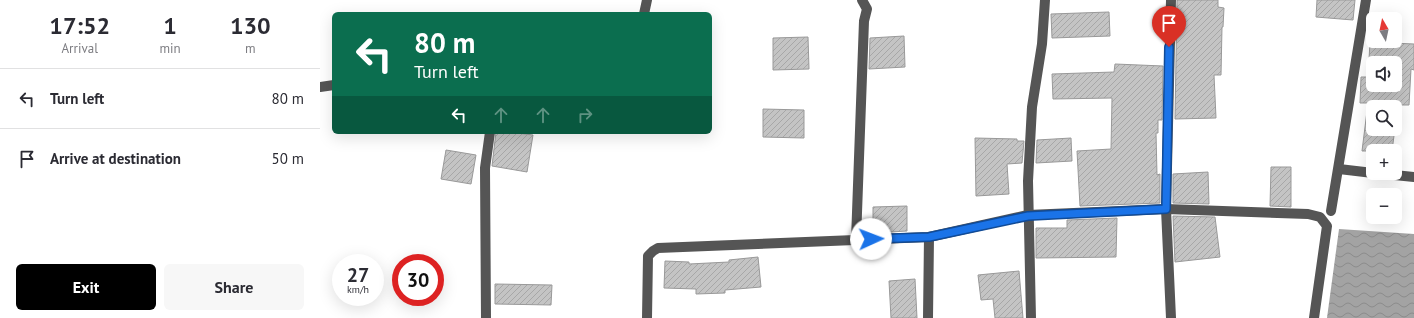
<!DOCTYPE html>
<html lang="en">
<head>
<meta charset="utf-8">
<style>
	body { margin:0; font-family:"PT Sans",sans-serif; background:#f7f7f7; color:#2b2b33; height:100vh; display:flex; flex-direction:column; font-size:15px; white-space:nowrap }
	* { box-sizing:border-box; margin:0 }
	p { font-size:13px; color:#7c7c81 }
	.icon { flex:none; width:22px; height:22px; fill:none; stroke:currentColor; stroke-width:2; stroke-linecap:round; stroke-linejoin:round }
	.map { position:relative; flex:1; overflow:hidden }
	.side { display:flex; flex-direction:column; background:#fff; width:320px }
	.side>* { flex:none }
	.hud { position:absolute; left:12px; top:12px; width:380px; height:122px; border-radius:6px; box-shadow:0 4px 16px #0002; background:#0b6e4f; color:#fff; overflow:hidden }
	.needle { width:26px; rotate:351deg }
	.buttons { position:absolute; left:1046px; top:12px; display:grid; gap:8px }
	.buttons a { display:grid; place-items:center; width:36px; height:36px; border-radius:6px; background:#fff; box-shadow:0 4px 16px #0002; font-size:20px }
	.speed { position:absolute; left:12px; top:254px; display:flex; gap:8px; font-size:20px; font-weight:700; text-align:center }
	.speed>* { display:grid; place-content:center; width:52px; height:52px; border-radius:50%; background:#fff; box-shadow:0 4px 16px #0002; line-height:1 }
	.speed small { font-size:10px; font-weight:400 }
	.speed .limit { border:6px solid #d22; background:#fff; color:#111 }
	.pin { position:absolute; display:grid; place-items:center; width:34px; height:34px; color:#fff; margin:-41px -17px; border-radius:50% 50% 50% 0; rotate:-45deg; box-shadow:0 0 4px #0007 }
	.pin .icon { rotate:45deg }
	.me { position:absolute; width:44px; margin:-22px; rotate:88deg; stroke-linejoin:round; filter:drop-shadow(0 0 3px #0008) }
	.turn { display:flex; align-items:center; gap:14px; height:84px; padding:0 16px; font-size:18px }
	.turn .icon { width:52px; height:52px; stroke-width:2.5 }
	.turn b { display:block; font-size:28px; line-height:34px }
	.lanes { display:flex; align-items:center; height:38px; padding:0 16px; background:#0003; justify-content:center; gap:20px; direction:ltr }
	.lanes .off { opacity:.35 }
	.eta { display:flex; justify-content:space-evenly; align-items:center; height:68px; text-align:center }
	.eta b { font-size:24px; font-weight:600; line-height:28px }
	.button { display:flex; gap:8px; margin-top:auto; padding:8px 16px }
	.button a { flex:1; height:46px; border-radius:6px; background:#000; color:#fff; font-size:16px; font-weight:600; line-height:46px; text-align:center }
	.button a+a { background:#f7f7f7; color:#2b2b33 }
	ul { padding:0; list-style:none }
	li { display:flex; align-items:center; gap:12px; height:60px; padding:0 16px; border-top:1px solid #e1e1e2 }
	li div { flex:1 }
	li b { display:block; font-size:15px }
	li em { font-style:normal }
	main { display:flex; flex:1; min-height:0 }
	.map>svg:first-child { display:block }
	.water { fill:url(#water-waves) }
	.building { fill:url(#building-hatch); stroke:#999; fill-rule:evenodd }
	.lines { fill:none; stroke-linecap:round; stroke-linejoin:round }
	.minor { stroke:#555; stroke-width:10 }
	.route-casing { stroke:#114b97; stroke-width:10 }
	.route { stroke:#1a73e8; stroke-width:7 }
</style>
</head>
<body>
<main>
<section class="side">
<div class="eta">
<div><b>17:52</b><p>Arrival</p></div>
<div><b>1</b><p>min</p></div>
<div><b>130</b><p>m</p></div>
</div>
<ul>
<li><svg class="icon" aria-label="left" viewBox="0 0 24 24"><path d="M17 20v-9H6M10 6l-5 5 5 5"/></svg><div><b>Turn left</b></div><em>80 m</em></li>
<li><svg class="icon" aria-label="arrive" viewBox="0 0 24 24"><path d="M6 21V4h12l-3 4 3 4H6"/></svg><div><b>Arrive at destination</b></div><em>50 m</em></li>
</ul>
<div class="button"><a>Exit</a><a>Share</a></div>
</section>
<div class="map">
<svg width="1094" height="318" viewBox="0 0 1094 318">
	<defs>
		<pattern id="water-waves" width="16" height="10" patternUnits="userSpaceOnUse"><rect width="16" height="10" fill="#a3a3a3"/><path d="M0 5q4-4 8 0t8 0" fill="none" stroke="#8b8b8b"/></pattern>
		<pattern id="building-hatch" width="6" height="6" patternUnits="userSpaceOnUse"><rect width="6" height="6" fill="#c4c4c4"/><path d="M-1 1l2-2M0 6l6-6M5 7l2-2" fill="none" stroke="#a7a7a7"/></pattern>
	</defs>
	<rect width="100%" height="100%" fill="#fff"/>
	<polygon class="water" points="1019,229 1094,234 1094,318 1007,318"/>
	<g class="building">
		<polygon points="857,0 898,0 898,7 904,8 903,27 902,27 901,75 894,75 896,118 855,119"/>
		<polygon points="997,0 1035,0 1033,20 996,17"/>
		<polygon points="789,12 790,36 732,38 731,14"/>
		<polygon points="584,36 585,67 549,69 550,38"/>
		<polygon points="488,37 489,69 453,70 453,38"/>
		<path d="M1050,42L1094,44V70L1091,69L1089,105H1078L1072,151H1042L1048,103H1040L1041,77H1048ZM1053,63H1075V85H1053ZM1053,107H1075V129H1053Z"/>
		<polygon points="795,64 843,66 842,120 838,120 838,133 836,133 837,175 840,174 840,203 760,206 757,151 791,149 792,98 733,99 732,74 794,72"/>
		<polygon points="443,109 484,110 484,138 443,137"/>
		<polygon points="176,132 189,132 213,135 207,172 172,166"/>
		<polygon points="655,138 697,139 697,141 704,141 702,163 687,164 689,194 656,196"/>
		<polygon points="751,138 752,161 716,163 717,140"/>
		<polygon points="126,150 156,155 151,184 121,179"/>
		<polygon points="951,167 971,167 971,207 950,206"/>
		<polygon points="888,172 889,204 853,203 853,174"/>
		<polygon points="587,206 587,231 553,233 553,207"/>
		<polygon points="853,216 895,217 900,257 855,262"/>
		<polygon points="797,218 796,257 716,258 716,228 747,228 747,220"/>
		<polygon points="438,257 441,287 405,290 405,293 376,294 376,289 344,288 345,261 369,262 369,264 409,262 409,260"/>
		<polygon points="699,271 703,318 675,318 673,299 661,300 658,275"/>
		<polygon points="595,279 597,318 571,318 569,281"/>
		<polygon points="175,284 232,285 231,305 175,304"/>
	</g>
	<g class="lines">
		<g class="minor">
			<polyline points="851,0 846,209 851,318"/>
			<polyline points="324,14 327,0"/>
			<polyline points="0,87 14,85"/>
			<polyline points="1019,169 1053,173"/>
			<polyline points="1055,173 1094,177"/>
			<polyline points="1011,211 1046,0"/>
			<polyline points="536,240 544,21 547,9 542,0"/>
			<polyline points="166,318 165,168 170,132"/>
			<polyline points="327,318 328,256 333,251 338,248 609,237 708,215 846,209 988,214 1000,217 1007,226 994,318"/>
			<polyline points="608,318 609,237"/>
			<polyline points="711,318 708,181 712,107 722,44 725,0"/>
		</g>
	</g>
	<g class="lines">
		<defs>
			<polyline id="route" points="551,239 609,237 708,216 846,209 849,47"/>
		</defs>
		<use href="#route" class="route-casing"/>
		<use href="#route" class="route"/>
	</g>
</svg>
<div class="buttons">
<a><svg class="needle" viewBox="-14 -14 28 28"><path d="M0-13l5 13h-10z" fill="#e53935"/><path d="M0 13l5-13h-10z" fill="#7c7c81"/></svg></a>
<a><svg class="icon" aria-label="sound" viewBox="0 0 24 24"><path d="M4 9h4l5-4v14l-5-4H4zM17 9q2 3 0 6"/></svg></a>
<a><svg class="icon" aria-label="search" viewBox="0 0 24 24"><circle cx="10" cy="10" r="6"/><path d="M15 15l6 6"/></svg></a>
<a>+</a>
<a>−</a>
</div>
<div class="speed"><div>27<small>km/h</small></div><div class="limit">30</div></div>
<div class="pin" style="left:849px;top:47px;background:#d93025"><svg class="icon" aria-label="arrive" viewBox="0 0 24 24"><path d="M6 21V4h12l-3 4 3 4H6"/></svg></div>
<svg class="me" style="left:551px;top:239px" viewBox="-20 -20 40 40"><circle r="19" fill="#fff"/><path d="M0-13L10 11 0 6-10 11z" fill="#1a73e8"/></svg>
<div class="hud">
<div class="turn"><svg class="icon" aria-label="left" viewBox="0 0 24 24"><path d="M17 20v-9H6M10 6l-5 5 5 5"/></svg><div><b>80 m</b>Turn left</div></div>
<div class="lanes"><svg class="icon" aria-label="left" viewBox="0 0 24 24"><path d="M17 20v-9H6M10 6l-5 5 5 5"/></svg><svg class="icon off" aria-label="ahead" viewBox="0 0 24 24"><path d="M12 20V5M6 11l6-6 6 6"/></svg><svg class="icon off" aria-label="ahead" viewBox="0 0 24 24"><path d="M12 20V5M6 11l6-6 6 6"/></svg><svg class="icon off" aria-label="right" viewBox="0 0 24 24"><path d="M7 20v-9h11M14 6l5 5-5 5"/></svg></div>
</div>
</div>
</main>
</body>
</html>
